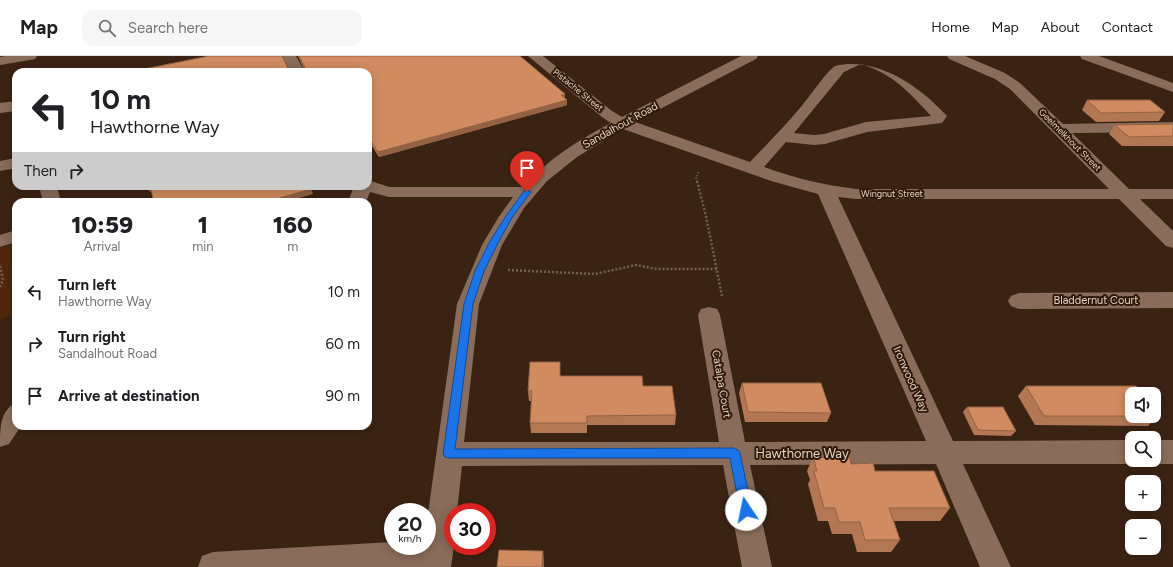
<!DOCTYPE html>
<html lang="en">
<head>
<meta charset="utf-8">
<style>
	body { margin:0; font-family:Figtree,sans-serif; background:#f6f6f6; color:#202124; height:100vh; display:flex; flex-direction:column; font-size:15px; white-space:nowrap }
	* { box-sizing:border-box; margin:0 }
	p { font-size:13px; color:#757577 }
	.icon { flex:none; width:22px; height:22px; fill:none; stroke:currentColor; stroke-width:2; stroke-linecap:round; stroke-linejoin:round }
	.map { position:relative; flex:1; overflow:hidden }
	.sheet { position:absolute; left:12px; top:142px; width:360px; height:232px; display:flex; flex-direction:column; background:#fff; border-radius:12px; box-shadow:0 2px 10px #0003 }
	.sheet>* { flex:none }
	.top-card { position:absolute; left:12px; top:12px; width:360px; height:122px; border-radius:12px; box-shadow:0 2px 10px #0003; background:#fff; color:#202124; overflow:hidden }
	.fabs { position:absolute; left:1125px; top:331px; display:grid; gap:8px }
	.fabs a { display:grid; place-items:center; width:36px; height:36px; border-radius:8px; background:#fff; box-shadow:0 2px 10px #0003; font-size:20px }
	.speed { position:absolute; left:384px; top:447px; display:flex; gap:8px; font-size:20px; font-weight:700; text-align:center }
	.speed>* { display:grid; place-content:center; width:52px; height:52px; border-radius:50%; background:#fff; box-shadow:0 2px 10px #0003; line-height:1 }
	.speed small { font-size:10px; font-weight:400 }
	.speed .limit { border:6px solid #d22; background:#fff; color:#111 }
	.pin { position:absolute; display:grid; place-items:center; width:34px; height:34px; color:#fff; margin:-41px -17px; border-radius:50% 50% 50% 0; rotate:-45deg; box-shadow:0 0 4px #0007 }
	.pin .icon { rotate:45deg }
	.me { position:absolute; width:44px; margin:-22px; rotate:349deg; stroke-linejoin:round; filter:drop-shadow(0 0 3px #0008) }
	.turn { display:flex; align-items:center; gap:14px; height:84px; padding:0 12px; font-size:18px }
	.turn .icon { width:52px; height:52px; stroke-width:2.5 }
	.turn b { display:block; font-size:28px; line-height:34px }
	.then { display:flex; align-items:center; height:38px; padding:0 12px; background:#0003; gap:8px; font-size:15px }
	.eta { display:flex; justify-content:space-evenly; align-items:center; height:68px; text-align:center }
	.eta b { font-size:24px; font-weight:800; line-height:28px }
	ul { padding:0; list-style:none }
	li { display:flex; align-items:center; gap:12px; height:52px; padding:0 12px }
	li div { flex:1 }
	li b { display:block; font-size:15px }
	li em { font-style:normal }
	header { display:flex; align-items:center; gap:24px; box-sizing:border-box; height:56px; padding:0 20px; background:#fff; border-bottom:1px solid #e0e0e0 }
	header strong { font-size:19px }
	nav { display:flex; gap:22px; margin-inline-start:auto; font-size:14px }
	.search { width:280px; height:36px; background:#f6f6f6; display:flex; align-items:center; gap:10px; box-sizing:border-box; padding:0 14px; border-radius:12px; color:#757577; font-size:15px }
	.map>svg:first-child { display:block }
	.green { fill:#51280b }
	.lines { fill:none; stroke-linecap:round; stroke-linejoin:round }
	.path-far1 { stroke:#735e50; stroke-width:1.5; stroke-dasharray:1.5 1.5; stroke-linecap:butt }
	.path { stroke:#735e50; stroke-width:2.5; stroke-dasharray:2 2; stroke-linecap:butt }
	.minor { fill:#896c5a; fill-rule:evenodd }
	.wall { fill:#b37853 }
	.shaded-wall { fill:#926243 }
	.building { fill:#d08c60; stroke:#926243 }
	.route { fill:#1a73e8; stroke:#114b97 }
	.labels { text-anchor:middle; stroke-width:4; stroke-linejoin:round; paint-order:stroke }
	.far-street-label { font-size:9px; fill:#e2d2c8; stroke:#311909 }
	.street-label { font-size:11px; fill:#e2d2c8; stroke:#311909 }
	.near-street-label { font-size:13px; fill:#e2d2c8; stroke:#311909 }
</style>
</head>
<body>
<header>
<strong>Map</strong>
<div class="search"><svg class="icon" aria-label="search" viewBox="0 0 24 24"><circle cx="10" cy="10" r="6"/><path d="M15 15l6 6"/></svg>Search here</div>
<nav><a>Home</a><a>Map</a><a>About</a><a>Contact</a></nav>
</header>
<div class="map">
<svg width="1173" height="511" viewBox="0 0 1173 511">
	<rect width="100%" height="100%" fill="#3b2313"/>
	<polygon class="green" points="16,188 16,258 0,263 0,192"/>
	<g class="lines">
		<polyline class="path-far1" points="697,126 696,122 699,115"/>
		<g class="path">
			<polyline points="697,125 706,160 722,240"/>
			<polyline points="0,210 3,224 0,231"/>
			<polyline points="508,214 595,218 636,209 657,213 717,213"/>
		</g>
		<g class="minor">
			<polygon points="6,0 37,0 35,3 30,4 0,9 0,1"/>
			<polygon points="282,0 296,0 305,16 291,16"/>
			<path d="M528,0H543L612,55L622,61L741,0H758L756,3L635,66L750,106C767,88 784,71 800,52C809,42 825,17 835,10C876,0 919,30 944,57L947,60L942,67L867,76L825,88L814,89L786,86L764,111C794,122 824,129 856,133H1109L1010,33L995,23L949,3L947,0H965L1005,17L1020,27L1063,68L1173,66V76L1072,77L1129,133H1173V143H1140L1173,175V192L1166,190L1119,143H856L838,141L953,385L1132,384V404H1141L1132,408H963L1011,511H980L936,408L750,409L772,511H742L723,409L462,410L457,456H453L454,490L451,511H198L202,500L213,496L393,486V490H427V465L457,248L482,189L498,162L513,141H389L370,136L366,146H348L354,130H368V124L389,131H522C548,104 578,84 611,67L602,61ZM861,8C893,18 909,36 931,60L866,66L824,78L814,79L794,77L844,16ZM623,73L771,125L818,138L926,385L745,386L720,259L717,253L709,251L701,253L698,259L719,386H464L479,248L502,189L524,152L547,125L577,101Z"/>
			<polygon points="1080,0 1099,0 1173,27 1173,36 1082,3"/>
			<polygon points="16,45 16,55 0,57 0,47"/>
			<polygon points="16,102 16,112 0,115 0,105"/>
			<polygon points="39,130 57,130 61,146 43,146"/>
			<polygon points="16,174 16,186 0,191 0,179"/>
			<polygon points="1173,236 1173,252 1019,253 1011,250 1008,245 1011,240 1019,237"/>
			<path d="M16,347V370H21L9,388L0,391C0,372 0,354 16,347Z"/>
			<polygon points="1154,384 1173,384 1173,408 1154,408 1145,404 1154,404"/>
		</g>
	</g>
	<g class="wall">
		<polygon points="298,0 520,0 565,38 565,43 567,44 567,49 379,101 368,84 368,16 129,16 288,12 304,13"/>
		<polygon points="1087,44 1165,56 1159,65 1096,66 1082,54"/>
		<polygon points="1173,68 1173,90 1122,90 1109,78 1115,69"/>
		<polygon points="560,320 643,330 676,359 675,369 587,369 587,377 531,377 530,367 532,345 529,345 528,335"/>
		<polygon points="742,327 831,357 827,366 745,366 739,337"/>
		<polygon points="1026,330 1158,360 1148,370 1035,369 1018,340"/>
		<polygon points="967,351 1016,375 1011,380 974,379 963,356"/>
		<polygon points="813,401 851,408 875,415 950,452 940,465 894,465 900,484 891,496 857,496 852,478 832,478 828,465 818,465 808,428 810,424 807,415"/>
	</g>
	<g class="shaded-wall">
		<polygon points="565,38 565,43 561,39"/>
		<polygon points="567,44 567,49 379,101 378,96"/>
		<polygon points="150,130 153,135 150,136 147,131"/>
		<polygon points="311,133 313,138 286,146 266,146"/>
		<polygon points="543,495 544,503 544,511 542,511"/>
	</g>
	<g class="building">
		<polygon points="209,0 282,0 288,12 304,13 305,11 299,0 520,0 565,38 561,39 567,44 378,96 368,81 368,16 323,16 323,15 318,16 129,16"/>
		<polygon points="1087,44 1150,44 1165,56 1101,57"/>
		<polygon points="1173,68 1173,80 1129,81 1115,69"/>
		<polygon points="150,130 310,130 311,133 266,146 154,146"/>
		<polygon points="530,306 560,306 560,320 642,320 643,330 672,330 676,359 587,360 587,367 530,367 532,335 528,335"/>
		<polygon points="742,327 821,327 831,357 748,356"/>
		<polygon points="1026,330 1136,330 1142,338 1132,338 1132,360 1044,360"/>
		<polygon points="967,351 1003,351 1016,375 978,374"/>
		<polygon points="1154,354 1158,360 1154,360"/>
		<polygon points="813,401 850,402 851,408 873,407 875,415 934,415 950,452 889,452 900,484 865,484 860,466 839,466 835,452 824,452 814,415 817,415"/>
		<polygon points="499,494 543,495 542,511 497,511"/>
	</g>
	<polygon class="route" points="527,134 531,136 513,160 499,185 484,215 473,248 455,393 734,392 738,394 740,397 752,454 750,458 746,460 741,458 740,454 730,402 449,402 445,401 443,398 464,248 475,215 490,185 506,160 524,135"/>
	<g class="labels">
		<g class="far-street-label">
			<text transform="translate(578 34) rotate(39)" y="3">Pistache Street</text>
			<text transform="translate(1070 84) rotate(45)" y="3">Geelmelkhout Street</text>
			<text x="892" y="141">Wingnut Street</text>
		</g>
		<g class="street-label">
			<text transform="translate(620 69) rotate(-29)" y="4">Sandalhout Road</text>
			<text x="1096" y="248">Bladdernut Court</text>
			<text transform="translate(911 323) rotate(66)" y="4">Ironwood Way</text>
			<text transform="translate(722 328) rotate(80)" y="4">Catalpa Court</text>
		</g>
		<g class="near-street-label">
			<text x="802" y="402">Hawthorne Way</text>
		</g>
	</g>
</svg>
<div class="fabs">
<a><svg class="icon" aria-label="sound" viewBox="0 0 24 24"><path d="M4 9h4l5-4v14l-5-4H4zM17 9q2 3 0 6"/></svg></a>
<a><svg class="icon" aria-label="search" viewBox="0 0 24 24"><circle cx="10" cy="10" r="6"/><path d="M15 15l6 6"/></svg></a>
<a>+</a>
<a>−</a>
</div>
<div class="speed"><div>20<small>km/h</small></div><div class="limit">30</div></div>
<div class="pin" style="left:527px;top:136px;background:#d93025"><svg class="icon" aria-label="arrive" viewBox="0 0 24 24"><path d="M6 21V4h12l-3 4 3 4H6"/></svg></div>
<svg class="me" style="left:746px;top:454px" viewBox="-20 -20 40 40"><circle r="19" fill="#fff"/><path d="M0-13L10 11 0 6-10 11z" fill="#1a73e8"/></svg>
<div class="top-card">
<div class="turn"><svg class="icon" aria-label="left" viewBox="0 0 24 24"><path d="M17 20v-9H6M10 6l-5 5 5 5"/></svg><div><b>10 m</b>Hawthorne Way</div></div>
<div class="then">Then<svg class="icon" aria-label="right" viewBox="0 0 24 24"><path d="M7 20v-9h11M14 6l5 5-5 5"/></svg></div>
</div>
<section class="sheet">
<div class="eta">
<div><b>10:59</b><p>Arrival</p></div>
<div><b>1</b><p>min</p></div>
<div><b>160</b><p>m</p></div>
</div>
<ul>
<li><svg class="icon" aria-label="left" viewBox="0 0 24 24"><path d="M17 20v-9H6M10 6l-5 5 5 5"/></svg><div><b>Turn left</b><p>Hawthorne Way</p></div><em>10 m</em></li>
<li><svg class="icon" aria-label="right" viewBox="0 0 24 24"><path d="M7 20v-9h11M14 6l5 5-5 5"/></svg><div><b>Turn right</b><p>Sandalhout Road</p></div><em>60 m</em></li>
<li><svg class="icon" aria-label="arrive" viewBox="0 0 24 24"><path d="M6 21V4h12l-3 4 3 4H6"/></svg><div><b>Arrive at destination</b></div><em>90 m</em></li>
</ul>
</section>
</div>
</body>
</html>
